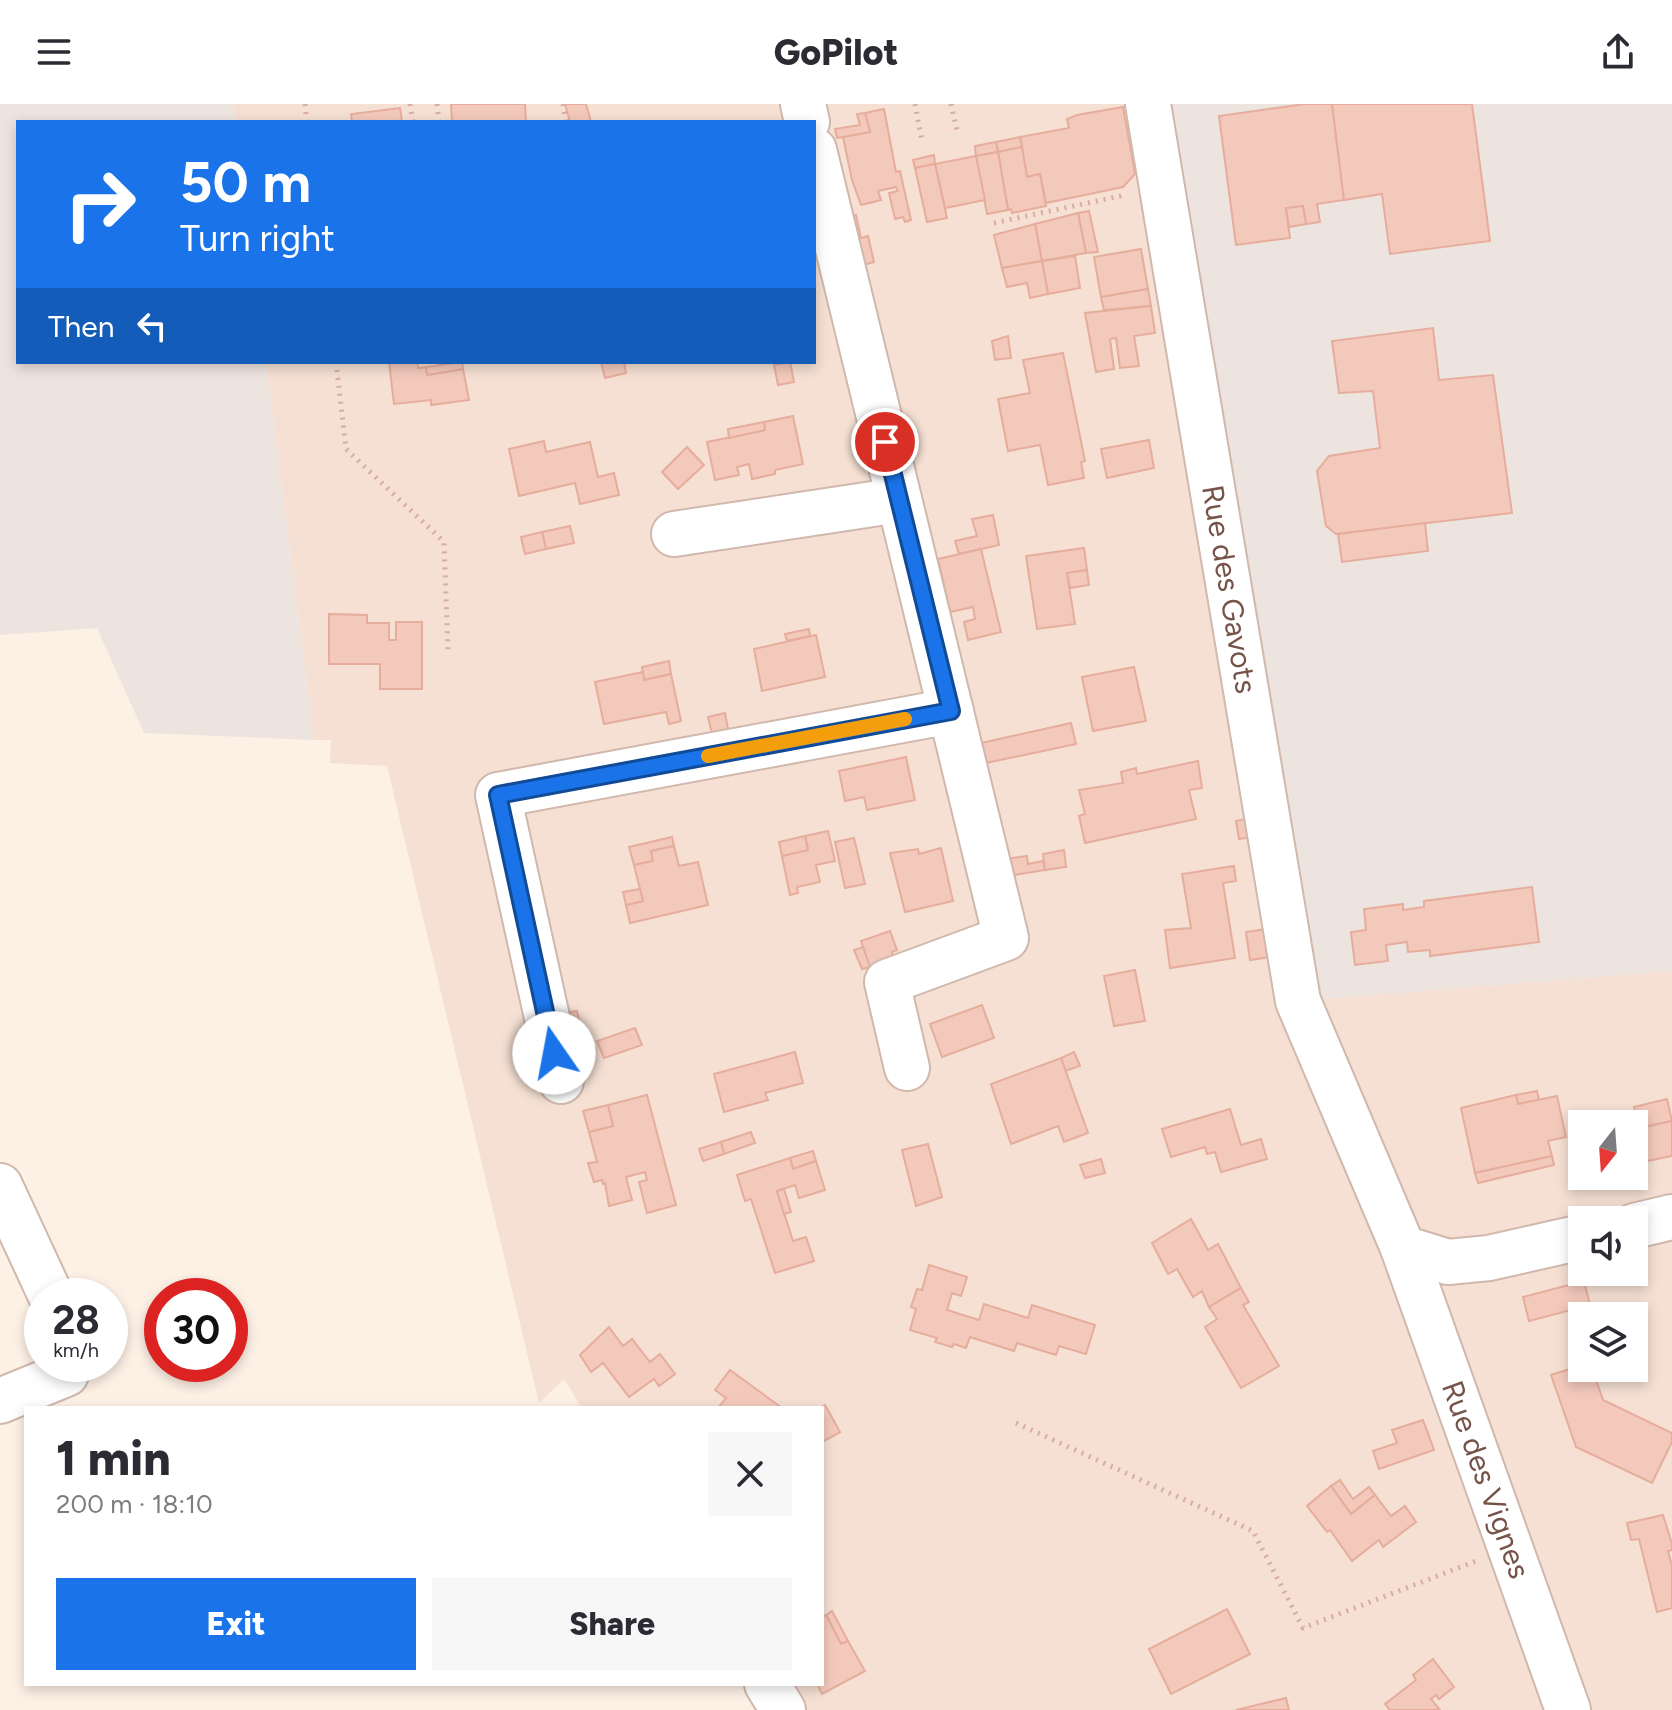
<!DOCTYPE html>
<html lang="en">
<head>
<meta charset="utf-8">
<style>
	body { margin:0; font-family:Figtree,sans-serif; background:#f7f7f7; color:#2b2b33; height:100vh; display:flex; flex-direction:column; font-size:30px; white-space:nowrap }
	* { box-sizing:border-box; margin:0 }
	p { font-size:26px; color:#7c7c81 }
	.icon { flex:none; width:44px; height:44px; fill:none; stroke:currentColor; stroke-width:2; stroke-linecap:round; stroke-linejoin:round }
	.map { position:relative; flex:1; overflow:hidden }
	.side { position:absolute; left:24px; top:1302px; width:800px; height:280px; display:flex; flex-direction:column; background:#fff; border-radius:0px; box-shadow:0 4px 12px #0003 }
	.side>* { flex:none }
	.hud { position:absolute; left:16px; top:16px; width:800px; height:244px; border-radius:0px; box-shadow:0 4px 12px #0003; background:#1a73e8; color:#fff; overflow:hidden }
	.needle { width:52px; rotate:197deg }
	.buttons { position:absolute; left:1568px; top:1006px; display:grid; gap:16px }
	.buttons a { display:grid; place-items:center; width:80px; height:80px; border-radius:0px; background:#fff; box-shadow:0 4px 12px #0003; font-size:40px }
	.speed { position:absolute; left:24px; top:1174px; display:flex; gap:16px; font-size:40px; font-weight:700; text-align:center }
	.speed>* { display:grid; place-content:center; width:104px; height:104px; border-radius:50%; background:#fff; box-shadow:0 4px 12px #0003; line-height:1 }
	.speed small { font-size:20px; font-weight:400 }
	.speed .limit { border:12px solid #d22; background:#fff; color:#111 }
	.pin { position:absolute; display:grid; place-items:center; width:68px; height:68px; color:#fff; margin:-34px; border:4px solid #fff; border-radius:50%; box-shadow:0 2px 8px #0007 }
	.me { position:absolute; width:88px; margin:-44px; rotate:348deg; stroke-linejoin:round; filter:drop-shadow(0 0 6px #0008) }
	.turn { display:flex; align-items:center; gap:28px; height:168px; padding:0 32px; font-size:36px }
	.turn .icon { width:104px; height:104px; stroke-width:2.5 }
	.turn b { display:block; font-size:56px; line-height:68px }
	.then { display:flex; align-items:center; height:76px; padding:0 32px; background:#0003; gap:16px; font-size:30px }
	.round { display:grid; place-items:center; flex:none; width:84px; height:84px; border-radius:0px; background:#f7f7f7 }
	.headline { display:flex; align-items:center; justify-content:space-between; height:136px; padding:0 32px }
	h1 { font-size:48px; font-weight:800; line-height:60px }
	.button { display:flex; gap:16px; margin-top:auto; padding:16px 32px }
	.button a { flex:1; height:92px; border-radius:0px; background:#1a73e8; color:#fff; font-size:32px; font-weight:800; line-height:92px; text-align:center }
	.button a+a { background:#f7f7f7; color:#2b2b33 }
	header { display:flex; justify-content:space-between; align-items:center; height:104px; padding:0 32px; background:#fff; font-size:36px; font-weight:800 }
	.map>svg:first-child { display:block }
	.residential { fill:#f5e0d3; fill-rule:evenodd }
	.industrial { fill:#ede4df }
	.building { fill:#f3c9bc; stroke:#e6ad9c; stroke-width:2 }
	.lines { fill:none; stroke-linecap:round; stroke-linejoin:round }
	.minor-casing { stroke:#d1b8ad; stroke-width:48 }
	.path { stroke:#d8ac9f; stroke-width:5; stroke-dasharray:2 6; stroke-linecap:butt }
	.minor { stroke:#fff; stroke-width:44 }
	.route-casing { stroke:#114b97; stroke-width:20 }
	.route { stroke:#1a73e8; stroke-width:14 }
	.slow { stroke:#f59e0b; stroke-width:14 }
	.labels { text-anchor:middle; stroke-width:8; stroke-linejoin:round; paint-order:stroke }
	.street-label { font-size:30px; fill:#765349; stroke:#fff4ec }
</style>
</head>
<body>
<header><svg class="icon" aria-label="menu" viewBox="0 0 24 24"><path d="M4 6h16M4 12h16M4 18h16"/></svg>GoPilot<svg class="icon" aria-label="share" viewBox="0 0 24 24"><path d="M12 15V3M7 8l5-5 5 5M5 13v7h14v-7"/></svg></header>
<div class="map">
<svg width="1672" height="1606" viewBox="0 0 1672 1606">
	<rect width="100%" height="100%" fill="#fdf0e5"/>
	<path class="residential" d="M233,0H1148L1298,897L1672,867V1606H771L755,1580H822V1304H582L564,1275L539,1299L387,662L330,659L331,636H314L266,258H814V18H235ZM1582,1020H1634V1072H1582ZM1582,1116H1634V1168H1582ZM1582,1212H1634V1264H1582Z"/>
	<g class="industrial">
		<polygon points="0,0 233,0 235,18 18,18 18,258 266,258 314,636 144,629 97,524 0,531"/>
		<polygon points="1148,0 1672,0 1672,867 1298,897"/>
	</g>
	<g class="building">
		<polygon points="451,0 525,0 526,18 452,18"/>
		<polygon points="565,0 586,0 591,18 570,18"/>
		<polygon points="1305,0 1332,0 1344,96 1317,100 1320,118 1306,120 1303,102 1286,104 1290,134 1236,141 1219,12"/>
		<polygon points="1332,0 1472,0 1490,137 1390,150 1382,90 1344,96"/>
		<polygon points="1123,3 1135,70 1123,83 1046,99 1040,70 1027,73 1020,33 1069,24 1067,15 1077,11"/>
		<polygon points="400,4 402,18 352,18 351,10"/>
		<polygon points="884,5 896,68 900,67 911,116 905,118 903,113 895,115 889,89 898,87 896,83 878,87 881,96 861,101 852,76 843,33 870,28 865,9"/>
		<polygon points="865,9 870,28 837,34 835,25 860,21 857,10"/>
		<polygon points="1020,33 1022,43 998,48 996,38"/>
		<polygon points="996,38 998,48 976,52 975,42"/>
		<polygon points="1022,43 1027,73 1040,70 1046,102 1012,109 1011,105 1008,106 998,48"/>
		<polygon points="998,48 1008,106 987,110 976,52"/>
		<polygon points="934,51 935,60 915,64 913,56"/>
		<polygon points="976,52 985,96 945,104 935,60"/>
		<polygon points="935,60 947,114 927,118 915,64"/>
		<polygon points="1303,102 1306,120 1289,123 1286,104"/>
		<polygon points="1089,107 1098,148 1086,149 1078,109"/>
		<polygon points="1078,109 1086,149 1042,157 1035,120"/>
		<polygon points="856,111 861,134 868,132 874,158 853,164 842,114"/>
		<polygon points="1035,120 1042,157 1002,164 994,131"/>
		<polygon points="1141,145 1148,185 1101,193 1094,153"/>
		<polygon points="1075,152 1080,184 1048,190 1042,157"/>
		<polygon points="1042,157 1048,190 1030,194 1027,179 1007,183 1002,164"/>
		<polygon points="1148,185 1151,202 1104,206 1101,193"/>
		<polygon points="1151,202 1155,229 1134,232 1139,262 1120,264 1116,234 1110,235 1114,265 1096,268 1085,209"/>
		<polygon points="1433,224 1439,276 1493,271 1512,409 1336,430 1326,422 1317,367 1329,352 1380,344 1373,287 1339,289 1332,237"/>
		<polygon points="1008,232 1011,254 995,256 992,237"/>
		<polygon points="1063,249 1085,357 1081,358 1084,374 1048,381 1040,341 1008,347 998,295 1030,289 1023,256"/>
		<polygon points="389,258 418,258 418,264 426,263 427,271 463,265 469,296 431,301 431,296 394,300"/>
		<polygon points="462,258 463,265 427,271 426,263"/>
		<polygon points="601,258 624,258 626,269 605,274"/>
		<polygon points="790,258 794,278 778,281 774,261"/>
		<polygon points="793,312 803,360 775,366 775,370 752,375 749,360 737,363 739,371 715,376 707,338 765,326 764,318"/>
		<polygon points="764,318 765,326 729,334 728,325"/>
		<polygon points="1149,336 1154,364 1107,374 1101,345"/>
		<polygon points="544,337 546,348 590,338 598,373 614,369 619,391 580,400 575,379 519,392 509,345"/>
		<polygon points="687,343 704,361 678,385 662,368"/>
		<polygon points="993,411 999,441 959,450 955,437 977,432 972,415"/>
		<polygon points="1425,419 1428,447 1342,458 1338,430"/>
		<polygon points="570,422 574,439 546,445 542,428"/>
		<polygon points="542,428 546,445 525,450 521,433"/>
		<polygon points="1084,444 1087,466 1067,469 1075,520 1037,525 1026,452"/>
		<polygon points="981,445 1001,528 968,536 964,518 975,515 973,503 950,508 938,455"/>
		<polygon points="1087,466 1089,481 1070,484 1067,469"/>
		<polygon points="329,510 367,511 367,519 389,519 389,536 396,536 396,518 422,518 422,585 380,585 380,560 329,560"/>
		<polygon points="809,525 810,532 787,537 785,530"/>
		<polygon points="816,531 825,573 762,587 754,545"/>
		<polygon points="669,557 671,570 644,576 642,563"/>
		<polygon points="1134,563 1146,617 1093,627 1082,573"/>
		<polygon points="643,568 644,576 671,570 681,617 669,620 666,608 604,620 595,578"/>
		<polygon points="725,609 728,625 712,629 708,613"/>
		<polygon points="1071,619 1076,640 986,659 981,639"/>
		<polygon points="906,653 915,696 867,706 864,693 845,697 839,667"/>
		<polygon points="1198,657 1202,684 1189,686 1196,715 1085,739 1079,712 1085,710 1079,686 1123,679 1121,668 1136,664 1137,670"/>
		<polygon points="1251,714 1255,733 1239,735 1236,717"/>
		<polygon points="828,727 835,757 816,761 820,778 797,783 798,789 790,791 782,752 808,746 805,732"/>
		<polygon points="805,732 808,746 782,752 779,738"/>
		<polygon points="672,733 674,742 651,747 653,757 634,761 629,743"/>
		<polygon points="854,734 865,780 845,784 835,738"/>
		<polygon points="674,742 679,762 698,758 708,801 630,819 626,801 643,797 634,761 653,757 651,747"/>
		<polygon points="941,744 953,797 905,808 890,749 918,745 919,750"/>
		<polygon points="1064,746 1066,763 1045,766 1043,750"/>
		<polygon points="1027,752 1028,760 1043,757 1045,766 996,774 990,757"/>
		<polygon points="1234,762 1236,777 1223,779 1235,854 1170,864 1165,826 1191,824 1182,770"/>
		<polygon points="1532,783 1539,838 1430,852 1430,846 1408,848 1407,838 1386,841 1388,857 1355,861 1351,828 1366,826 1364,805 1403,800 1403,806 1424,803 1424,797"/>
		<polygon points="640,785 643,797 626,801 623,788"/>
		<polygon points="1267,825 1271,853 1250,856 1246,828"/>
		<polygon points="890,827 897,846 892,848 893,854 870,863 861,837"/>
		<polygon points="863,843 870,863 862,865 854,846"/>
		<polygon points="1135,866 1145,917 1114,922 1104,872"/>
		<polygon points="982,901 994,934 942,953 930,920"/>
		<polygon points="577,907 582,929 561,925 557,910"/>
		<polygon points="635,924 642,941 604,954 597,937"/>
		<polygon points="795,948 803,979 765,989 768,996 724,1008 714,970"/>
		<polygon points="1074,948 1080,962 1065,967 1061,954"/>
		<polygon points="1061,954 1088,1029 1064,1038 1058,1022 1011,1040 991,980"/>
		<polygon points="1537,987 1539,996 1518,1000 1516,991"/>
		<polygon points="647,991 676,1101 647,1109 639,1078 647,1076 645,1068 626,1073 632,1096 609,1102 605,1079 603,1080 602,1076 594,1078 588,1059 597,1058 589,1028 613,1022 608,1001"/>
		<polygon points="1516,991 1518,1000 1557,992 1566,1033 1548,1037 1552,1052 1475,1069 1461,1004"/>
		<polygon points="1667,995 1672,1017 1640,1024 1634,1003"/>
		<polygon points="608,1001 613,1022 589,1028 583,1007"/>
		<polygon points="1230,1005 1241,1041 1261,1035 1267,1055 1221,1068 1215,1048 1207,1050 1205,1043 1171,1053 1162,1025"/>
		<polygon points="1637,1008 1640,1024 1672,1017 1672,1052 1647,1057 1645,1052 1634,1054 1634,1020 1586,1020"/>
		<polygon points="751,1028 755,1039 724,1050 721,1038"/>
		<polygon points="721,1038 724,1050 703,1057 699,1045"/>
		<polygon points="928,1040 942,1093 916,1102 902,1046"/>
		<polygon points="813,1047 816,1057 793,1065 790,1054"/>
		<polygon points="1552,1052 1554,1061 1478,1079 1475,1069"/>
		<polygon points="790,1054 793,1065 816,1057 825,1086 799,1094 795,1081 777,1087 793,1137 806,1133 814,1157 775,1169 751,1095 745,1097 737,1071"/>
		<polygon points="1101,1055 1105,1069 1085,1074 1080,1061"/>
		<polygon points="784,1085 791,1108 784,1110 777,1087"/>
		<polygon points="1191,1115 1208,1146 1218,1140 1241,1184 1209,1203 1202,1187 1193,1193 1177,1165 1168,1170 1152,1139"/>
		<polygon points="929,1161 967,1173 961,1192 952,1189 947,1206 979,1216 984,1200 1028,1214 1032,1201 1095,1221 1086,1250 1059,1242 1056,1251 1017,1239 1014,1247 970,1233 966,1244 954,1240 952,1243 935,1238 937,1234 910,1226 916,1205 911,1203 917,1185 922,1186"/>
		<polygon points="1584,1177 1590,1201 1529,1217 1523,1193"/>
		<polygon points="1241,1184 1249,1198 1243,1201 1279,1262 1241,1284 1205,1223 1217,1215 1209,1203"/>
		<polygon points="609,1223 623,1242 632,1235 650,1258 660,1250 675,1270 659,1282 654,1275 629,1293 603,1259 591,1268 580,1251"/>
		<polygon points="1582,1261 1582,1264 1592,1264 1603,1296 1672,1329 1672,1338 1652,1379 1576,1343 1551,1271"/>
		<polygon points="730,1266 782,1304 718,1304 726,1294 715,1286"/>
		<polygon points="825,1301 840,1328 822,1338 822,1304 819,1304"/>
		<polygon points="1423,1316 1434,1346 1379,1365 1373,1347 1397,1339 1392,1326"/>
		<polygon points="1340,1376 1353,1395 1369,1383 1375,1391 1351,1410 1331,1382"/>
		<polygon points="1331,1382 1351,1410 1375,1391 1391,1412 1405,1402 1416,1418 1383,1443 1379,1436 1352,1457 1330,1426 1327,1428 1307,1402"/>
		<polygon points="1663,1411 1672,1440 1672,1446 1668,1447 1672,1462 1672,1504 1657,1508 1639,1435 1631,1436 1627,1419"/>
		<polygon points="1227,1505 1250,1550 1171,1590 1149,1545"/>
		<polygon points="832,1507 848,1537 841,1540 826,1511"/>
		<polygon points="826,1511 841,1540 848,1537 865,1567 822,1590 817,1580 822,1580 822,1513"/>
		<polygon points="1433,1555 1454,1583 1439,1595 1436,1591 1431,1595 1440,1606 1390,1606 1385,1600 1416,1576 1413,1571"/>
		<polygon points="1286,1594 1289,1606 1236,1606"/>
	</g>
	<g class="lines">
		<defs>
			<g id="minor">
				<polyline points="803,0 807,18"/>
				<path id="s1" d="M1148,0L1298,897L1403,1144L1448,1158L1489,1154L1582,1133"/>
				<polyline points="814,46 1006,834 887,878 907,964"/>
				<polyline points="674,430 899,396"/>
				<polyline points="561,977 498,691 951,607"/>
				<polyline points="0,1082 51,1192"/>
				<polyline points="1634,1122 1672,1113"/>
				<path id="s2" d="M1403,1144L1568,1606"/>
				<polyline points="0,1297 66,1270 70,1260"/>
				<polyline points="767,1580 783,1606"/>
			</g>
		</defs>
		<use href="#minor" class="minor-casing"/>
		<g class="path">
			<polyline points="305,0 307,18"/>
			<polyline points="410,0 413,18"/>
			<polyline points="437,0 439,18"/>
			<polyline points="563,0 566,18"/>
			<polyline points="915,0 922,37"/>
			<polyline points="951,0 958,31"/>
			<polyline points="994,119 1125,91"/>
			<polyline points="336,258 346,345 444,438 448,546"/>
			<polyline points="1016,1319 1253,1427 1303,1524 1476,1457"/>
		</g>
		<use href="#minor" class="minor"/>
	</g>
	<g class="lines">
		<defs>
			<polyline id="route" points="554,949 498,691 951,607 885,338"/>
		</defs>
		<use href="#route" class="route-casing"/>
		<use href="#route" class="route"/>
		<polyline class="slow" points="708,652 905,615"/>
	</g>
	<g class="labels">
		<g class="street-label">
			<text dy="10" stroke="none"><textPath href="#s1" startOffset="492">Rue des Gavots</textPath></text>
			<text dy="10" stroke="none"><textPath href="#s2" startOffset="246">Rue des Vignes</textPath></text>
		</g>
	</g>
</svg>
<div class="buttons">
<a><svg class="needle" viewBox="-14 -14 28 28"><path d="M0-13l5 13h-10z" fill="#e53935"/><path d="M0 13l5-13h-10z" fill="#7c7c81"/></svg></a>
<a><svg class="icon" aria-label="sound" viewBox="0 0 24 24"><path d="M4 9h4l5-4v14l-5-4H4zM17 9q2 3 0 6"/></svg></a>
<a><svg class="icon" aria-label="layers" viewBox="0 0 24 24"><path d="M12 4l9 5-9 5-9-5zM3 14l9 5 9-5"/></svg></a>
</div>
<div class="speed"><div>28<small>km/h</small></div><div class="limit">30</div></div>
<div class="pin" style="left:885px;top:338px;background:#d93025"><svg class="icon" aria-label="arrive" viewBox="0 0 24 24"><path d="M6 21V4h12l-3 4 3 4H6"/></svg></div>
<svg class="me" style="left:554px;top:949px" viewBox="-20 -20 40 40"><circle r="19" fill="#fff"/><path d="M0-13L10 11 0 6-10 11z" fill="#1a73e8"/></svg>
<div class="hud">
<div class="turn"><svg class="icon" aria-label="right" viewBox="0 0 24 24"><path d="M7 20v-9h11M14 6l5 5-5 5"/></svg><div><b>50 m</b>Turn right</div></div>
<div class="then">Then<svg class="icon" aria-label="left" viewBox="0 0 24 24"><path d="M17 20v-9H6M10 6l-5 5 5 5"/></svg></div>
</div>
<section class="side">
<div class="headline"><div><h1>1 min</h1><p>200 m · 18:10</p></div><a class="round"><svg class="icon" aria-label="close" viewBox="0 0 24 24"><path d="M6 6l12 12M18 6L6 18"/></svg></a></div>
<div class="button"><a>Exit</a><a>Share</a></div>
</section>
</div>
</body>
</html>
